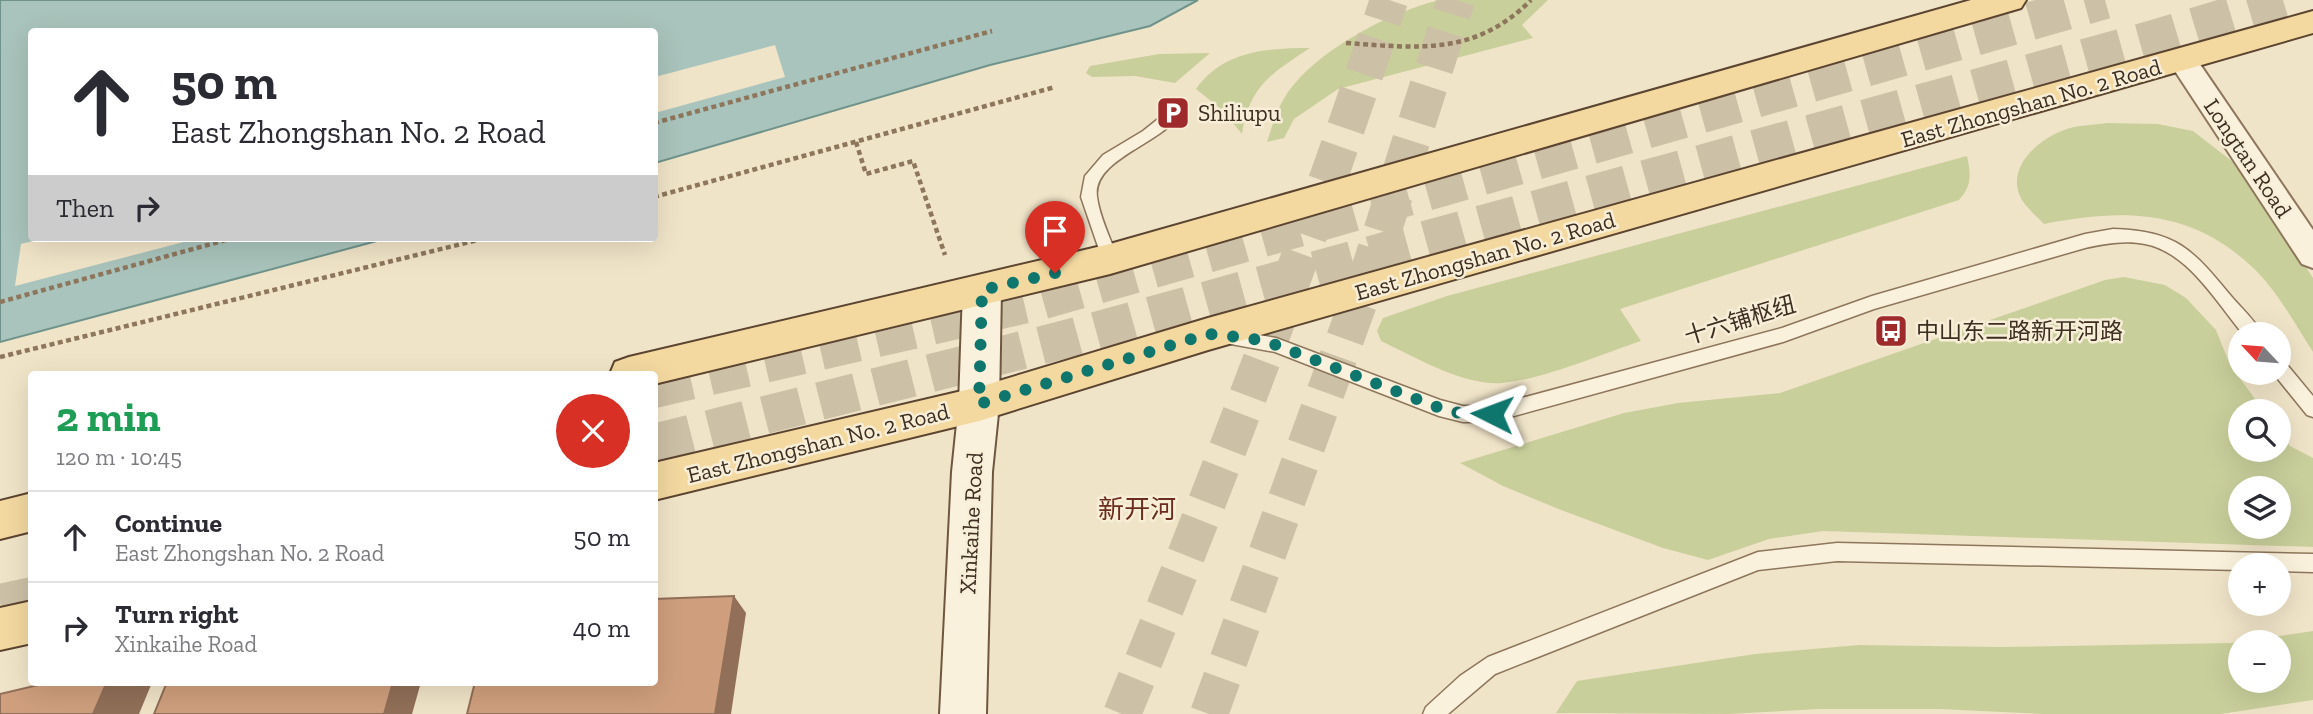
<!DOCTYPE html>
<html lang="en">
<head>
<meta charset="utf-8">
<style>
	body { margin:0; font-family:"Zilla Slab","Noto Sans SC",serif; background:#f2f2f3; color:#2b2b33; height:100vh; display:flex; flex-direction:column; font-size:26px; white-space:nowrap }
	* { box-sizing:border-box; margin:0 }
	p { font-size:23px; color:#7c7c81 }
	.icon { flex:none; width:38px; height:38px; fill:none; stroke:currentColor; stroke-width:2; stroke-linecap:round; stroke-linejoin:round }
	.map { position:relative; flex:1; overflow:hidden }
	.sheet { position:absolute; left:28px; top:371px; width:630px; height:315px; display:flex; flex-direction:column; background:#fff; border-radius:7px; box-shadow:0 7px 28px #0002 }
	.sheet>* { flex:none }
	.banner { position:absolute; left:28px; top:28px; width:630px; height:214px; border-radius:7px; box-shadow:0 7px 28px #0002; background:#fff; color:#2b2b33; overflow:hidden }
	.needle { width:46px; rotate:296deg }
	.fabs { position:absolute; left:2228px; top:322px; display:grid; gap:14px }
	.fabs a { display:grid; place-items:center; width:63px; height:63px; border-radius:50%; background:#fff; box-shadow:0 7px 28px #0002; font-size:35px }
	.pin { position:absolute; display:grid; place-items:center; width:60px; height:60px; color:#fff; margin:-72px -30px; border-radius:50% 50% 50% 0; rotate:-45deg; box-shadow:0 0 7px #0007 }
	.pin .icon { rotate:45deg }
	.me { position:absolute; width:77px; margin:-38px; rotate:273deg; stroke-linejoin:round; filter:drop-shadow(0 0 5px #0008) }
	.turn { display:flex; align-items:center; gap:24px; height:147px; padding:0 28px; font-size:32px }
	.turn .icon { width:91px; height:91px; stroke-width:2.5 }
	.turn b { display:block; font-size:49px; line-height:60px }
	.then { display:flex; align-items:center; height:66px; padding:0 28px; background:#0003; gap:14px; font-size:26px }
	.round { display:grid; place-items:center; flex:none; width:74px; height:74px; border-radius:37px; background:#f2f2f3 }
	.head { display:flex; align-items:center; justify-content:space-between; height:119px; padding:0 28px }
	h1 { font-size:42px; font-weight:700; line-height:52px; color:#1e9e55 }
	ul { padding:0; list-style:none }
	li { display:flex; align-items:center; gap:21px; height:91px; padding:0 28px; border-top:2px solid #e1e1e2 }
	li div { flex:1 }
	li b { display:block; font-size:26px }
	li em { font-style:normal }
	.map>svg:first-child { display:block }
	.green { fill:#c9cf9b; fill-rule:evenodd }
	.water { fill:#a9c4bc; stroke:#6f938a; stroke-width:2 }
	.pier { fill:#f0e4c8 }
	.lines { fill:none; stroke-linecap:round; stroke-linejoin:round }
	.secondary-tunnel { stroke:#ccc0a6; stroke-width:38; stroke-dasharray:38 19; stroke-linecap:butt }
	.primary-tunnel { stroke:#ccc0a6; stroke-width:38; stroke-dasharray:38 19; stroke-linecap:butt }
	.lane-casing { stroke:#8d765c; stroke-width:3 }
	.street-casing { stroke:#8d765c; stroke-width:4 }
	.secondary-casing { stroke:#6f573f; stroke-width:4 }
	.primary-casing { stroke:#5b4430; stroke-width:4 }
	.path { stroke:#8d765c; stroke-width:4.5; stroke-dasharray:5 3.5; stroke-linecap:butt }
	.lane { fill:#faf1dc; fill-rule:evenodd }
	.street { fill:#faf1dc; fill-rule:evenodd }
	.secondary { fill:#faf1dc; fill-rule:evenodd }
	.primary { fill:#f3d9a0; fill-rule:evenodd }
	.shaded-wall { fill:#916f58 }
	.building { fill:#cf9f7d; stroke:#916f58; stroke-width:2 }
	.route { stroke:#0f766e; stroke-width:12; stroke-dasharray:0 21.6 }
	.labels { text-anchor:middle; stroke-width:5; stroke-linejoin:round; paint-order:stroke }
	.street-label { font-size:23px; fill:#3d2e20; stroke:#f7eed8 }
	.poi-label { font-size:23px; fill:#3d2e20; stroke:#f7eed8; text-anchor:start }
	.quarter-label { font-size:26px; fill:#6b2e1e; stroke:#f7eed8 }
</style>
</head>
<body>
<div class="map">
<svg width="2313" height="714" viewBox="0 0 2313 714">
	<rect width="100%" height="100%" fill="#f0e4c8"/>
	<g class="green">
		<path d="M1440,0H1548L1522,25L1533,38L1338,89L1294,119L1284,138L1267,142C1272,127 1276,111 1285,97C1313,52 1389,12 1440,0Z"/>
		<path d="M1310,48C1272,73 1249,86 1242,134L1222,110L1196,89C1223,51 1267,48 1310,48Z"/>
		<polygon points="1210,53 1175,83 1135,76 1092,77 1086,73 1090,66 1159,54"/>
		<path d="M2107,123L2158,124L2193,131L2242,169L2313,278V352C2294,323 2276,288 2250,265C2188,208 2120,209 2044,224C2037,217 2027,208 2022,200C2004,169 2037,140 2064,130C2077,125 2094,125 2107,123Z"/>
		<path d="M1967,156C1971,174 1972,186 1959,200L1620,309L1641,341C1602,354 1541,380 1502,383C1463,386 1415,357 1381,341L1377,331L1383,318L1447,296Z"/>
		<path d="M2124,277L2165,285L2186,298L2216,330L2230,365L2264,411H2240V450H2278L2279,431L2290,446L2313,458V547L1823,531L1769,539L1708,560L1663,548L1561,510L1503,486L1460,463L1624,413L1678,403L1780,393L2105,280ZM2278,488V527H2240V488Z"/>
		<path d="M2313,631V700L2221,714H2043L1939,709H1820L1728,714L1556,713L1577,681L1755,654L1859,645L1999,647L2231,643ZM2278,642V681H2240V642Z"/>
	</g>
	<polygon class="water" points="0,0 1198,0 1150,26 990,65 655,163 654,32 32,32 32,238 388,238 0,342"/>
	<g class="pier">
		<polygon points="775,45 785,77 655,113 655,77"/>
		<polygon points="44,238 199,238 15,286 21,244"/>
	</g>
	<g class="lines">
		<g class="secondary-tunnel">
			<path d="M1122,714C1218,479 1310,242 1389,0"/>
			<polyline points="1209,714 1370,270 1456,0"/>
		</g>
		<g class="primary-tunnel">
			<polyline points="654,389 1040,301 2105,0"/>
			<polyline points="654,443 1070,338 2157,38 2283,0"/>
			<polyline points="0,603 32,596"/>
		</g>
		<defs>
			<g id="lane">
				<path d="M1173,107L1181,113C1162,144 1092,159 1097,197C1100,219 1111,239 1118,259L1116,264H1104L1081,197L1085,176L1103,155L1143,131Z"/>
				<path d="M2113,229C2177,231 2192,249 2231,296C2241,308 2255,320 2262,334H2243C2217,303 2188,252 2145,244C2125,240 2104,244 2085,248L1874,309L1783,342L1492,422H1463L1439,416L1275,352L1225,343L1219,341L1216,336L1219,331L1225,329L1276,338L1440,400L1463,406H1492L1782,328L1872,296L2085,234Z"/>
				<polygon points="2278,359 2284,361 2313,396 2313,417 2307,415 2273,373 2278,373"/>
				<polygon points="1837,543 2313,554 2313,572 2278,571 2278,565 2240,565 2240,570 1837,561 1758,570 1495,674 1448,714 1423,714 1426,707 1460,676 1488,657 1758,552"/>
			</g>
			<polygon id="street" points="2183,51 2193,54 2313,230 2313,268 2302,264 2173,68 2169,61 2173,54"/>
			<polygon id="secondary" points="982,275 995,279 1001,290 999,404 992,472 986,714 940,714 952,472 959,404 963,290 969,279"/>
			<g id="primary">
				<polygon points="1971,0 2026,0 2021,8 1110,274 654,384 654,374 610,374 615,362 629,357 1110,244"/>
				<polygon points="2313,11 2313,33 1208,350 979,421 654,500 654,463 979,387 1208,318"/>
				<polygon points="32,493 32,531 0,539 0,501"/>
				<polygon points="32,601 32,643 0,650 0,608"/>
			</g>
		</defs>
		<use href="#lane" class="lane-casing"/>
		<use href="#street" class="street-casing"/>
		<use href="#secondary" class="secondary-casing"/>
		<use href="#primary" class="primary-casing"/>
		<g class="path">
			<path d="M1346,43C1419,48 1475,56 1531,0"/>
			<polyline points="654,123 992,31"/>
			<polyline points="856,142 866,174 913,161 945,255"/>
			<polyline points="654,197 1055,87"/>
			<polyline points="0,302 233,238"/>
			<polyline points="0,357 486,238"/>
		</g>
		<use href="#lane" class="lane"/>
		<use href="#street" class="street"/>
		<use href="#secondary" class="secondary"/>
		<use href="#primary" class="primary"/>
	</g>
	<g class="shaded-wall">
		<polygon points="734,596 746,613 731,714 715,714"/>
		<polygon points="107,682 145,682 151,685 139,714 93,714"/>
		<polygon points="393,682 421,682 412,714 384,714"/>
	</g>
	<g class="building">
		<polygon points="734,596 715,714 467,714 475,682 654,682 654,599"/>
		<polygon points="51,682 107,682 93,714 0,714 0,694"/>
		<polygon points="167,682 393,682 384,714 154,714"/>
	</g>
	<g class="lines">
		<polyline class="route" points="1055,273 982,290 979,404 1208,334 1250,338 1276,345 1440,408 1463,414 1492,414"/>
	</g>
	<defs>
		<symbol id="parking-square" viewBox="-11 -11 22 22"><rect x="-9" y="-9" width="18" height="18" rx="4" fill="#9e2a2b" stroke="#f7eed8"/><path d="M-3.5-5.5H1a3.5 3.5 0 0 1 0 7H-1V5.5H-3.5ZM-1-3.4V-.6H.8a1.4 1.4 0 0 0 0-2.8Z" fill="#fff"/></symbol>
		<symbol id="bus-square" viewBox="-11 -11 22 22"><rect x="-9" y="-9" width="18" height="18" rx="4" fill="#9e2a2b" stroke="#f7eed8"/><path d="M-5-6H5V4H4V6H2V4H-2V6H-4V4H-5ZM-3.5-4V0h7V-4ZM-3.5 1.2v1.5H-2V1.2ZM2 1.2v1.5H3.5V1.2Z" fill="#fff"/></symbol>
	</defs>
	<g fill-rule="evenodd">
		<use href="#parking-square" x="1154" y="94" width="38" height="38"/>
		<use href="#bus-square" x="1872" y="312" width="38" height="38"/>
	</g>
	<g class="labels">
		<g class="street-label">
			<text transform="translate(2031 103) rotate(-16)" y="8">East Zhongshan No. 2 Road</text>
			<text transform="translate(2248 158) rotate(56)" y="8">Longtan Road</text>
			<text transform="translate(1485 256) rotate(-16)" y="8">East Zhongshan No. 2 Road</text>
			<text transform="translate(1740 320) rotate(-17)" y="8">十六铺枢纽</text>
			<text transform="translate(818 443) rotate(-14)" y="8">East Zhongshan No. 2 Road</text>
			<text transform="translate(971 523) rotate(-87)" y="8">Xinkaihe Road</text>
		</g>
		<g class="poi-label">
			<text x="1198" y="121">Shiliupu</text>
			<text x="1916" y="339">中山东二路新开河路</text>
		</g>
		<g class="quarter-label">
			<text x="1137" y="518">新开河</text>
		</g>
	</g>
</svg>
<div class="fabs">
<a><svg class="needle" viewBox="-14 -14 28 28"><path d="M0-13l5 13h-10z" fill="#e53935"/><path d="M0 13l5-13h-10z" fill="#7c7c81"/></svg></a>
<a><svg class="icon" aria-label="search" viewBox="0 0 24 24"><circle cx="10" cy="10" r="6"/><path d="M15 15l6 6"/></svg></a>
<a><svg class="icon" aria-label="layers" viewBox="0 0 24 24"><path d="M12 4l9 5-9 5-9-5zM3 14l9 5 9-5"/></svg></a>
<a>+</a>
<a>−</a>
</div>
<div class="pin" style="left:1055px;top:273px;background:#d93025"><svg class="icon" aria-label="arrive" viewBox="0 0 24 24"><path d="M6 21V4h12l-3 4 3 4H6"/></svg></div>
<svg class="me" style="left:1492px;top:414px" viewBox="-20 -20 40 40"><path d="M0-17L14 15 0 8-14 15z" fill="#0f766e" stroke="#fff" stroke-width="4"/></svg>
<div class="banner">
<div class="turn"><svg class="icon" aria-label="ahead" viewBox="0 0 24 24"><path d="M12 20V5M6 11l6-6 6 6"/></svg><div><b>50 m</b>East Zhongshan No. 2 Road</div></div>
<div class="then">Then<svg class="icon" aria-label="right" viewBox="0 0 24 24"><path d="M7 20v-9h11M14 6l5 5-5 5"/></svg></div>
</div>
<section class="sheet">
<div class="head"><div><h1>2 min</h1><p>120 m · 10:45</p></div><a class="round" style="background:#d93025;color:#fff"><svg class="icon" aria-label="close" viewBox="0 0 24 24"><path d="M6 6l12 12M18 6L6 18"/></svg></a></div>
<ul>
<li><svg class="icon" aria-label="ahead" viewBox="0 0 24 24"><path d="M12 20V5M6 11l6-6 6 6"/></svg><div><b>Continue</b><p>East Zhongshan No. 2 Road</p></div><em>50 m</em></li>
<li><svg class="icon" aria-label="right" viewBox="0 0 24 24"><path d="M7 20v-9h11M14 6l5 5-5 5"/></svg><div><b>Turn right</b><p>Xinkaihe Road</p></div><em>40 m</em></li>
</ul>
</section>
</div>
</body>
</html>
